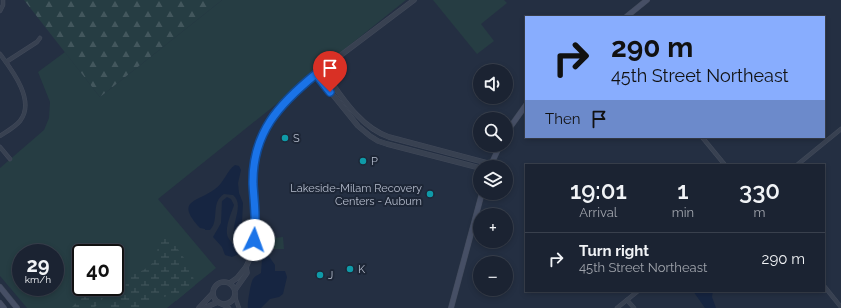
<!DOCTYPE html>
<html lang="en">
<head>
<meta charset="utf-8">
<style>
	body { margin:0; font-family:Raleway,sans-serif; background:#282f3e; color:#f1f3f6; height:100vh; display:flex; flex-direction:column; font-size:15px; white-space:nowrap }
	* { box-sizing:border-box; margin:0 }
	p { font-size:13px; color:#a0a4ac }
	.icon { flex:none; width:22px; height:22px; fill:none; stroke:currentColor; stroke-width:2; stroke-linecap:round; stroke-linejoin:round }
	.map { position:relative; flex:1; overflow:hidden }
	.side { position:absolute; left:525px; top:164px; width:300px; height:128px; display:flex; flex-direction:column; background:#1b2332; border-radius:0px; box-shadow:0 2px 6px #0003,0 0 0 1px #39404d }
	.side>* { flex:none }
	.top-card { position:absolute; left:525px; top:16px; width:300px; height:122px; border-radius:0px; box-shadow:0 2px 6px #0003,0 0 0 1px #39404d; background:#88adfe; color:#111; overflow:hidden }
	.tools { position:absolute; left:473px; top:64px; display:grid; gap:8px }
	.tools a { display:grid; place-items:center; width:40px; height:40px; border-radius:50%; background:#1b2332; box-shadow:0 2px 6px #0003,0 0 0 1px #39404d; font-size:20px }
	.speed { position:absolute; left:12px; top:244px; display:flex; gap:8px; font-size:20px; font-weight:700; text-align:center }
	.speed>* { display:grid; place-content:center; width:52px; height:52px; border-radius:50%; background:#1b2332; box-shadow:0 2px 6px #0003,0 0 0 1px #39404d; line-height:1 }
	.speed small { font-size:10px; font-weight:400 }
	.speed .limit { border:2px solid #111; border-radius:6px; background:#fff; color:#111 }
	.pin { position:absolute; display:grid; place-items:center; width:34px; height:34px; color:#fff; margin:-41px -17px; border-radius:50% 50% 50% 0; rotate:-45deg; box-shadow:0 0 4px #0007 }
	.pin .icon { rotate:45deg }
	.me { position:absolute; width:44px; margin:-22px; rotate:3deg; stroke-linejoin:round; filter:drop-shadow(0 0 3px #0008) }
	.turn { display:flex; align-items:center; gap:14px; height:84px; padding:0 20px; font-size:18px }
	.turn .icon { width:52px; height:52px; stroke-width:2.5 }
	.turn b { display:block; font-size:28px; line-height:34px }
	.then { display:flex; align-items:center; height:38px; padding:0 20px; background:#0003; gap:8px; font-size:15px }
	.eta { display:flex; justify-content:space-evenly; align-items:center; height:68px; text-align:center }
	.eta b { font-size:24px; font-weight:600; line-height:28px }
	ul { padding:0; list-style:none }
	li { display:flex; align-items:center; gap:12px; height:52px; padding:0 20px; border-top:1px solid #39404d }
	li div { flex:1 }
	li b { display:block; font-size:15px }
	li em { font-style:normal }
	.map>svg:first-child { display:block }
	.grass { fill:#263d43; fill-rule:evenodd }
	.forest { fill:url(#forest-firs) }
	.wetland { fill:url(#wetland-marsh) }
	.water { fill:#162541 }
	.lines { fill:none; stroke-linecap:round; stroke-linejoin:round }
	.minor-casing { stroke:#424a5a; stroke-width:4.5 }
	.tertiary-casing { stroke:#424a5a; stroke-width:5.5 }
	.secondary-casing { stroke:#424a5a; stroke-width:6 }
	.minor { stroke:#384151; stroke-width:3.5 }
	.tertiary { stroke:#384151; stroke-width:4.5 }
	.secondary { stroke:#464f65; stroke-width:5 }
	.route-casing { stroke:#114b97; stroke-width:10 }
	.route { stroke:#1a73e8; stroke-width:7 }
	.culture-dot { fill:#0f9aa8; stroke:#1d2636; stroke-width:1.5 }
	.labels { text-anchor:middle; stroke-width:4; stroke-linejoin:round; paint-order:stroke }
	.poi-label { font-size:11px; fill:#b5bccc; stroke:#1d2636; text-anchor:start }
</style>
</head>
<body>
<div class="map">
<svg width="841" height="308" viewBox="0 0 841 308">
	<defs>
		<pattern id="forest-firs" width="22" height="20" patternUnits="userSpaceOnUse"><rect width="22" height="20" fill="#263d43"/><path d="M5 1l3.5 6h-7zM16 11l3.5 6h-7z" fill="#43575d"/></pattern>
		<pattern id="wetland-marsh" width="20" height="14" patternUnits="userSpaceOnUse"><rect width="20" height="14" fill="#263d43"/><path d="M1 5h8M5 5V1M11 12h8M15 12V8" fill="none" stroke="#43575d"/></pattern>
	</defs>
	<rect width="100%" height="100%" fill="#242f42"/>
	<g class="grass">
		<path d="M222,0H406L158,199L216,268L167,308H27L0,276V168L44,130L49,118L50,102L38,72L65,52L100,97ZM21,253H55V287H21ZM81,253H115V287H81Z"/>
		<polygon points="433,0 504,0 507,3 481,24 494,41 477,54"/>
		<polygon points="283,237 284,249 274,249 273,238"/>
	</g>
	<polygon class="forest" points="24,0 222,0 100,97"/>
	<g class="wetland">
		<path d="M166,232L191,268L195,285L176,301L170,295L142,305L143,308H110L109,301L125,290L127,277C145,270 160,265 157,242Z"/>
		<polygon points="115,275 119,275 121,280 120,285 104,297 95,307 71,308 76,303 95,287 115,287"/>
	</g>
	<g class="water">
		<path d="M235,165L239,166L241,170L238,183L239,193L243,203L241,241C222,235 248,207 233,195L224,194C210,203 220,220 210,230H205V229L200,228C175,200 196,203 215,189C224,183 227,170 235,165Z"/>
		<path d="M227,197L231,199L234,205C231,214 223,231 229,239C232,244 237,247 240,252L239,254L232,257L225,255L222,247L213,237L221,223L222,201Z"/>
		<path d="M265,255H268L275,265V271H285L287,277L283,294L279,297L270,299L261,308H248C247,305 251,281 253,279C255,276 258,275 261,273L262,259Z"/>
		<polygon points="693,291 713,291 712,297 716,308 705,308"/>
	</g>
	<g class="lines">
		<defs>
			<g id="minor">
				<polyline points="0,11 3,5 3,0"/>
				<path d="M0,54C12,70 36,101 20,121C15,127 6,132 0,136"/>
				<polyline points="6,62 37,42 40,38"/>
				<polyline points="702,137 725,165"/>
				<polyline points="0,147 10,159"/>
				<polyline points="797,165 841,129"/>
				<polyline points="824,286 841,307"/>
				<polyline points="235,294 236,300 239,308"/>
				<polyline points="627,300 634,308"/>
				<polyline points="221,304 229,308"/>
				<polyline points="617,308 638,291"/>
			</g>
			<g id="tertiary">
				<path d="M322,69C340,94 359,127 389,137L491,164"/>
				<polyline points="316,74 358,126 370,136 378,141 387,144 480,168"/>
				<polyline points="246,267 253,252 256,227 253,183 254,158 261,138 275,112 298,88 316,74 414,0"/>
				<circle cx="224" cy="293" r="11"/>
				<polyline points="230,283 237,278 246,267 247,273 235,290"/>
				<polyline points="199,308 213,293"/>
				<polyline points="204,308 218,302"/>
			</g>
			<g id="secondary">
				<polyline points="626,17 647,0"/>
				<polyline points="506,133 526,105"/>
				<polyline points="490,167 500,145"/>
				<polyline points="0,287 17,308"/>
				<polyline points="0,303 4,308"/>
				<polyline points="451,308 482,193"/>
			</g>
		</defs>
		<use href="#minor" class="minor-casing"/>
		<use href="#tertiary" class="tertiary-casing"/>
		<use href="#secondary" class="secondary-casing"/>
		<use href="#minor" class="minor"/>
		<use href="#tertiary" class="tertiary"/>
		<use href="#secondary" class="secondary"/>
	</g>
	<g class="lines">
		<defs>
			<path id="route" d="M254,240C257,221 254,203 253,184C252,133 279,104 316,74L330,92"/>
		</defs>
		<use href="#route" class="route-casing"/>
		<use href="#route" class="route"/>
	</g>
	<g class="culture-dot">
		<circle cx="285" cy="138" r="4"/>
		<circle cx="363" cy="161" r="4"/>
		<circle cx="430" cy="194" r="4"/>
		<circle cx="350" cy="269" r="4"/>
		<circle cx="320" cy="275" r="4"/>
	</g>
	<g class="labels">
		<g class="poi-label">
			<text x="293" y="142">S</text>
			<text x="371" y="165">P</text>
			<text x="422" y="192" text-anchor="end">Lakeside-Milam Recovery<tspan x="422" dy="13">Centers - Auburn</tspan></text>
			<text x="358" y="273">K</text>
			<text x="328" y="279">J</text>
		</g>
	</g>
</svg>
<div class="tools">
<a><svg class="icon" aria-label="sound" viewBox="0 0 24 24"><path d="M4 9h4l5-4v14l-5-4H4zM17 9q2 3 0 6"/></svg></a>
<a><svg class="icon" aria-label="search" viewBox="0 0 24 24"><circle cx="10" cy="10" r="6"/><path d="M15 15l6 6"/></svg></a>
<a><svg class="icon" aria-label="layers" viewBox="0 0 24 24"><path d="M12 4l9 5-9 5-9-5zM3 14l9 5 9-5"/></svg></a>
<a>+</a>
<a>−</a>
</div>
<div class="speed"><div>29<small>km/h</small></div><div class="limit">40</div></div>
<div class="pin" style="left:330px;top:92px;background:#d93025"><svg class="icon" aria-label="arrive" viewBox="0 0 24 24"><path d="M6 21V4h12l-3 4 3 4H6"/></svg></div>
<svg class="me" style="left:254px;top:240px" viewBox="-20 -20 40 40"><circle r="19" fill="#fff"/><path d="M0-13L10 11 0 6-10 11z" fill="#1a73e8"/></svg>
<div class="top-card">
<div class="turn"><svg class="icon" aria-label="right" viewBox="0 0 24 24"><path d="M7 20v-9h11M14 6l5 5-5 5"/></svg><div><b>290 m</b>45th Street Northeast</div></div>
<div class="then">Then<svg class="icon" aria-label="arrive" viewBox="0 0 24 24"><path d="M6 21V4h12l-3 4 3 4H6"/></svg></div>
</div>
<section class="side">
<div class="eta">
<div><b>19:01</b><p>Arrival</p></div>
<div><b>1</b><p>min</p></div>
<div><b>330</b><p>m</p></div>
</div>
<ul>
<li><svg class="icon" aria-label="right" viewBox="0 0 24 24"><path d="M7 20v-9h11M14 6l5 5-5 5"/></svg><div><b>Turn right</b><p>45th Street Northeast</p></div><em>290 m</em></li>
</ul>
</section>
</div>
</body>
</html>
